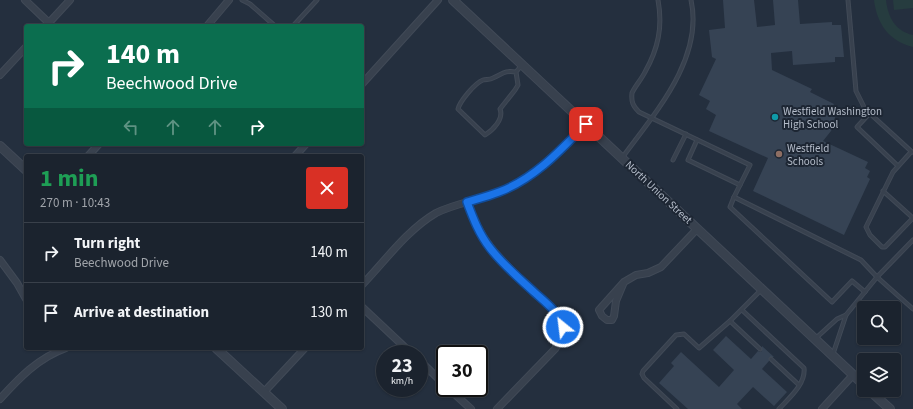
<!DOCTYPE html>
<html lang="en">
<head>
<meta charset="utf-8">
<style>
	body { margin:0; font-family:"Source Sans 3",sans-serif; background:#282f3a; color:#f1f3f6; height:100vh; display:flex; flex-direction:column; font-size:15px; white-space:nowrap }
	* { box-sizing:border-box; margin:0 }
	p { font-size:13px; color:#a0a4aa }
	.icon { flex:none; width:22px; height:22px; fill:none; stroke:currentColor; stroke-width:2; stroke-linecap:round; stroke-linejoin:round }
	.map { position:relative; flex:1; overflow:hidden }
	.side { position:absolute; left:24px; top:154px; width:340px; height:196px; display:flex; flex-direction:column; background:#1b232e; border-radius:4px; box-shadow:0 1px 3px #0004,0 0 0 1px #39404a }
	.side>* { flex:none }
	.banner { position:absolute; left:24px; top:24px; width:340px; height:122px; border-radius:4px; box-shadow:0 1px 3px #0004,0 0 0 1px #39404a; background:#0b6e4f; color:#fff; overflow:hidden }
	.tools { position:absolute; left:857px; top:301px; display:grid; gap:8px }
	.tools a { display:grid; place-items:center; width:44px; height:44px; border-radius:4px; background:#1b232e; box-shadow:0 1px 3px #0004,0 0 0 1px #39404a; font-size:20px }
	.speed { position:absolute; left:376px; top:345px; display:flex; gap:8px; font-size:20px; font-weight:700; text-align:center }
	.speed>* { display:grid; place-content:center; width:52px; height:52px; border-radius:50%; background:#1b232e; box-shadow:0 1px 3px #0004,0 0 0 1px #39404a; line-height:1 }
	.speed small { font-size:10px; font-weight:400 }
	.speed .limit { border:2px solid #111; border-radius:6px; background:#fff; color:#111 }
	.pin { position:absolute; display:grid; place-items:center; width:34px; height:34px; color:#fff; margin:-17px; border-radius:8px; box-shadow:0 2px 6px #0006 }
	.me { position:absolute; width:44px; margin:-22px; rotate:331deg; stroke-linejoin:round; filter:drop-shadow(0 0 3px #0008) }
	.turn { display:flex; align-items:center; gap:14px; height:84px; padding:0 16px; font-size:18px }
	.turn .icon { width:52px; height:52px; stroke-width:2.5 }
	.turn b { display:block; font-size:28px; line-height:34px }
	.lanes { display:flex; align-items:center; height:38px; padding:0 16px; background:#0003; justify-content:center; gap:20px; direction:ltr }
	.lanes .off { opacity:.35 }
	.round { display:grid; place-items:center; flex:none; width:42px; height:42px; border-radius:4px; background:#282f3a }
	.headline { display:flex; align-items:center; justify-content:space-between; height:68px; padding:0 16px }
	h1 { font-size:24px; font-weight:700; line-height:30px; color:#1e9e55 }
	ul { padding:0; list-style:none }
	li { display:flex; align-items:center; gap:12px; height:60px; padding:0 16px; border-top:1px solid #39404a }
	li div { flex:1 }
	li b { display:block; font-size:15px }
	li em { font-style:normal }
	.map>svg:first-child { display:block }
	.green { fill:#263c3f }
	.building { fill:#364354 }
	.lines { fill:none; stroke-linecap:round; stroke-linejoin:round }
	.service-casing { stroke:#414a57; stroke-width:5 }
	.minor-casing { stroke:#414a57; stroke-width:8 }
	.tertiary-casing { stroke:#414a57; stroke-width:10 }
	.service { stroke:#38414e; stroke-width:3 }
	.minor { stroke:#38414e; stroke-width:6 }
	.tertiary { stroke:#38414e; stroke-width:8 }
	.route-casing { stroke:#114b97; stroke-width:10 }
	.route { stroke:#1a73e8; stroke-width:7 }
	.culture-dot { fill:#0f9aa8; stroke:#1d2633; stroke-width:1.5 }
	.education-dot { fill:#8d6e63; stroke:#1d2633; stroke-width:1.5 }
	.labels { text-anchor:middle; stroke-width:4; stroke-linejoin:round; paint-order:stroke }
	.poi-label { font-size:11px; fill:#b4bcc9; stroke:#1d2633; text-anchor:start }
	.street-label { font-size:11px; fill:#b4bcc9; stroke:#1d2633 }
</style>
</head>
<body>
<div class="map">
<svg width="913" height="409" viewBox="0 0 913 409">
	<rect width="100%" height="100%" fill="#242f3e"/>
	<g class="green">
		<path d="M874,0H886C888,17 895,31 913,35V47C889,41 877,24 874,0Z"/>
		<polygon points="893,0 913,0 913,8 894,10"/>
	</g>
	<g class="building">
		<polygon points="723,0 754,0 757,27 775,25 773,0 798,0 800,24 832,22 832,25 841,25 844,57 835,57 835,62 793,65 792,51 771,53 772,70 812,89 810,92 834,104 831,109 836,111 834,124 831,131 823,141 868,162 865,168 870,171 867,177 870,179 844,235 753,191 768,158 709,131 716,115 706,109 710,101 699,95 716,59 712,57 709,30 725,28"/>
		<polygon points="726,336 751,359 758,351 760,352 762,351 762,346 774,357 769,357 769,361 762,369 787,392 774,406 753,387 737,404 742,409 688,409 659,383 674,366 671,363 681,352 719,387 734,370 713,350"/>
	</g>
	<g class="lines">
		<defs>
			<g id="service">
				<polyline points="242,0 250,4 275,26"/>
				<path d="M658,0C663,27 658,49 645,72C641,80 635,86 632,93C631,102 633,106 639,112L750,165L734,197L861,260L877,277L913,309"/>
				<polyline points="848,0 856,91 865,109 912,152"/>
				<polyline points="293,26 317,0"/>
				<path d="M516,72C504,70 503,74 493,78C490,80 486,79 483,80C475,83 460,101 458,109L485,135C493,130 504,119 500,109L515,90L518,85L516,72L521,66"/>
				<polyline points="869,114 857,127 898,166"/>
				<polyline points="697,140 688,160 740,185"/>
				<path d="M622,158C654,114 704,59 691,0"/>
				<polyline points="673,160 686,134"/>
				<polyline points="883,191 913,218 885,247 882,247 870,235 866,227 893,172 911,152"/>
				<polyline points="734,197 730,207 832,302 852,281 865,292"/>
				<path d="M742,310L804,368C806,384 789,398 779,409"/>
				<polyline points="730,321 760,349"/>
				<polyline points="816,338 837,319 846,315"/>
				<polyline points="833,354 846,315 877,277 913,240"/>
				<polyline points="771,359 799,385"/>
				<polyline points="677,409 644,378 642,374 643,371 676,335 684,334 699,348 730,321 762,289"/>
			</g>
			<g id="minor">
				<polyline points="25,0 49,23"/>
				<polyline points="46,26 70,0"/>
				<polyline points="207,26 229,0"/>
				<polyline points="0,75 26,47"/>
				<polyline points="362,84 438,0"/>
				<polyline points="88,156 99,144"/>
				<polyline points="295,156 306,144"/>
				<path d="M467,202C481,243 501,260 532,290C541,299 556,309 561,321C565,331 561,341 555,349L497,409"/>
				<polyline points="0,260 17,283 26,299"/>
				<polyline points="624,282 616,301 614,316 612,320 607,320 602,316 599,310 624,282 636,275 648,273 661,267 697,229"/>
				<path d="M362,285C385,261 407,230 436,213C456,203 480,200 500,192C535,178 561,151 586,124"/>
				<polyline points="362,307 412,354"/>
				<polyline points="419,360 445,385"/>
				<polyline points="448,388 471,409"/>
				<polyline points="264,392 305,348"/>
				<path d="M0,399C19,378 38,358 66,348"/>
				<polyline points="822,409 853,375"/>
			</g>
			<g id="tertiary">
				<polyline points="453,0 864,385"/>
				<polyline points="0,146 26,170"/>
				<polyline points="216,348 282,409"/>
				<polyline points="869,390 890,409"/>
			</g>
		</defs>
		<use href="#service" class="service-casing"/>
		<use href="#minor" class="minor-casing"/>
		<use href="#tertiary" class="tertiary-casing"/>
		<use href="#service" class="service"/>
		<use href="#minor" class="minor"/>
		<use href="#tertiary" class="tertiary"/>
	</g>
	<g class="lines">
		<defs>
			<path id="route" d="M563,327C559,312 545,302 534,292C519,278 503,265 490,248C479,234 473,218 467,202C477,199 489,196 499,192C534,179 560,151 586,124"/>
		</defs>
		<use href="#route" class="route-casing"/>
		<use href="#route" class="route"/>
	</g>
	<circle class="culture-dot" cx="775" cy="117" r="4"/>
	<circle class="education-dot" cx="779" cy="154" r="4"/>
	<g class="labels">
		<g class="poi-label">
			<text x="783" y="115">Westfield Washington<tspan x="783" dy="13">High School</tspan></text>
			<text x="787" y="152">Westfield<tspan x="787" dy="13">Schools</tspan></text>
		</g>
		<g class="street-label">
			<text transform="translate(659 192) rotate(43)" y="4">North Union Street</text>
		</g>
	</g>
</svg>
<div class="tools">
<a><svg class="icon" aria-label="search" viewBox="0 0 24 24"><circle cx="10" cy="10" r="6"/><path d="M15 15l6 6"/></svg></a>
<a><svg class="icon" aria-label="layers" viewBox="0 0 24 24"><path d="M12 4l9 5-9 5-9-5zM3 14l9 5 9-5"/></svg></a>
</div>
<div class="speed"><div>23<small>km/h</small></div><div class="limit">30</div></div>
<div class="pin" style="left:586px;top:124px;background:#d93025"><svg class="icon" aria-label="arrive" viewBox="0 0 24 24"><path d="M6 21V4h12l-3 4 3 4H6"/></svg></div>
<svg class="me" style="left:563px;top:327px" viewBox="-20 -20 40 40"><circle r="17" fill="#1a73e8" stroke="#fff" stroke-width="3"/><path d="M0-11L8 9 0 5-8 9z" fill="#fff"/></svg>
<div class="banner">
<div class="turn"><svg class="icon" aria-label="right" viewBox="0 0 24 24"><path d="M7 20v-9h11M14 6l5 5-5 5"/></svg><div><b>140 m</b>Beechwood Drive</div></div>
<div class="lanes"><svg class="icon off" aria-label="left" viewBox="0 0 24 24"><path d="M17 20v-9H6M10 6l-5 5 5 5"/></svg><svg class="icon off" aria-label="ahead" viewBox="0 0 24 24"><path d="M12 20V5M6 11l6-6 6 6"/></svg><svg class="icon off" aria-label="ahead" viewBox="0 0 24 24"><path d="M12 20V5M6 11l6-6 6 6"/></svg><svg class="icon" aria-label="right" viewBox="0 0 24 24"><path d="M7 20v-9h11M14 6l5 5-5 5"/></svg></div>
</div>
<section class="side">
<div class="headline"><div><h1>1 min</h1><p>270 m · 10:43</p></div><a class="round" style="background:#d93025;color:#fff"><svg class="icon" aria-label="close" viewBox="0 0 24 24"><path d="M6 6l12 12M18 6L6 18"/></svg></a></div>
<ul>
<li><svg class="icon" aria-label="right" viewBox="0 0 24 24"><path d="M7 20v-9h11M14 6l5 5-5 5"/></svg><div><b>Turn right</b><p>Beechwood Drive</p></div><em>140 m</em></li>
<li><svg class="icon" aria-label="arrive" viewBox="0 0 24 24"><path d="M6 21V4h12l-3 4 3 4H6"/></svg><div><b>Arrive at destination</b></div><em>130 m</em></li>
</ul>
</section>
</div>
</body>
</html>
